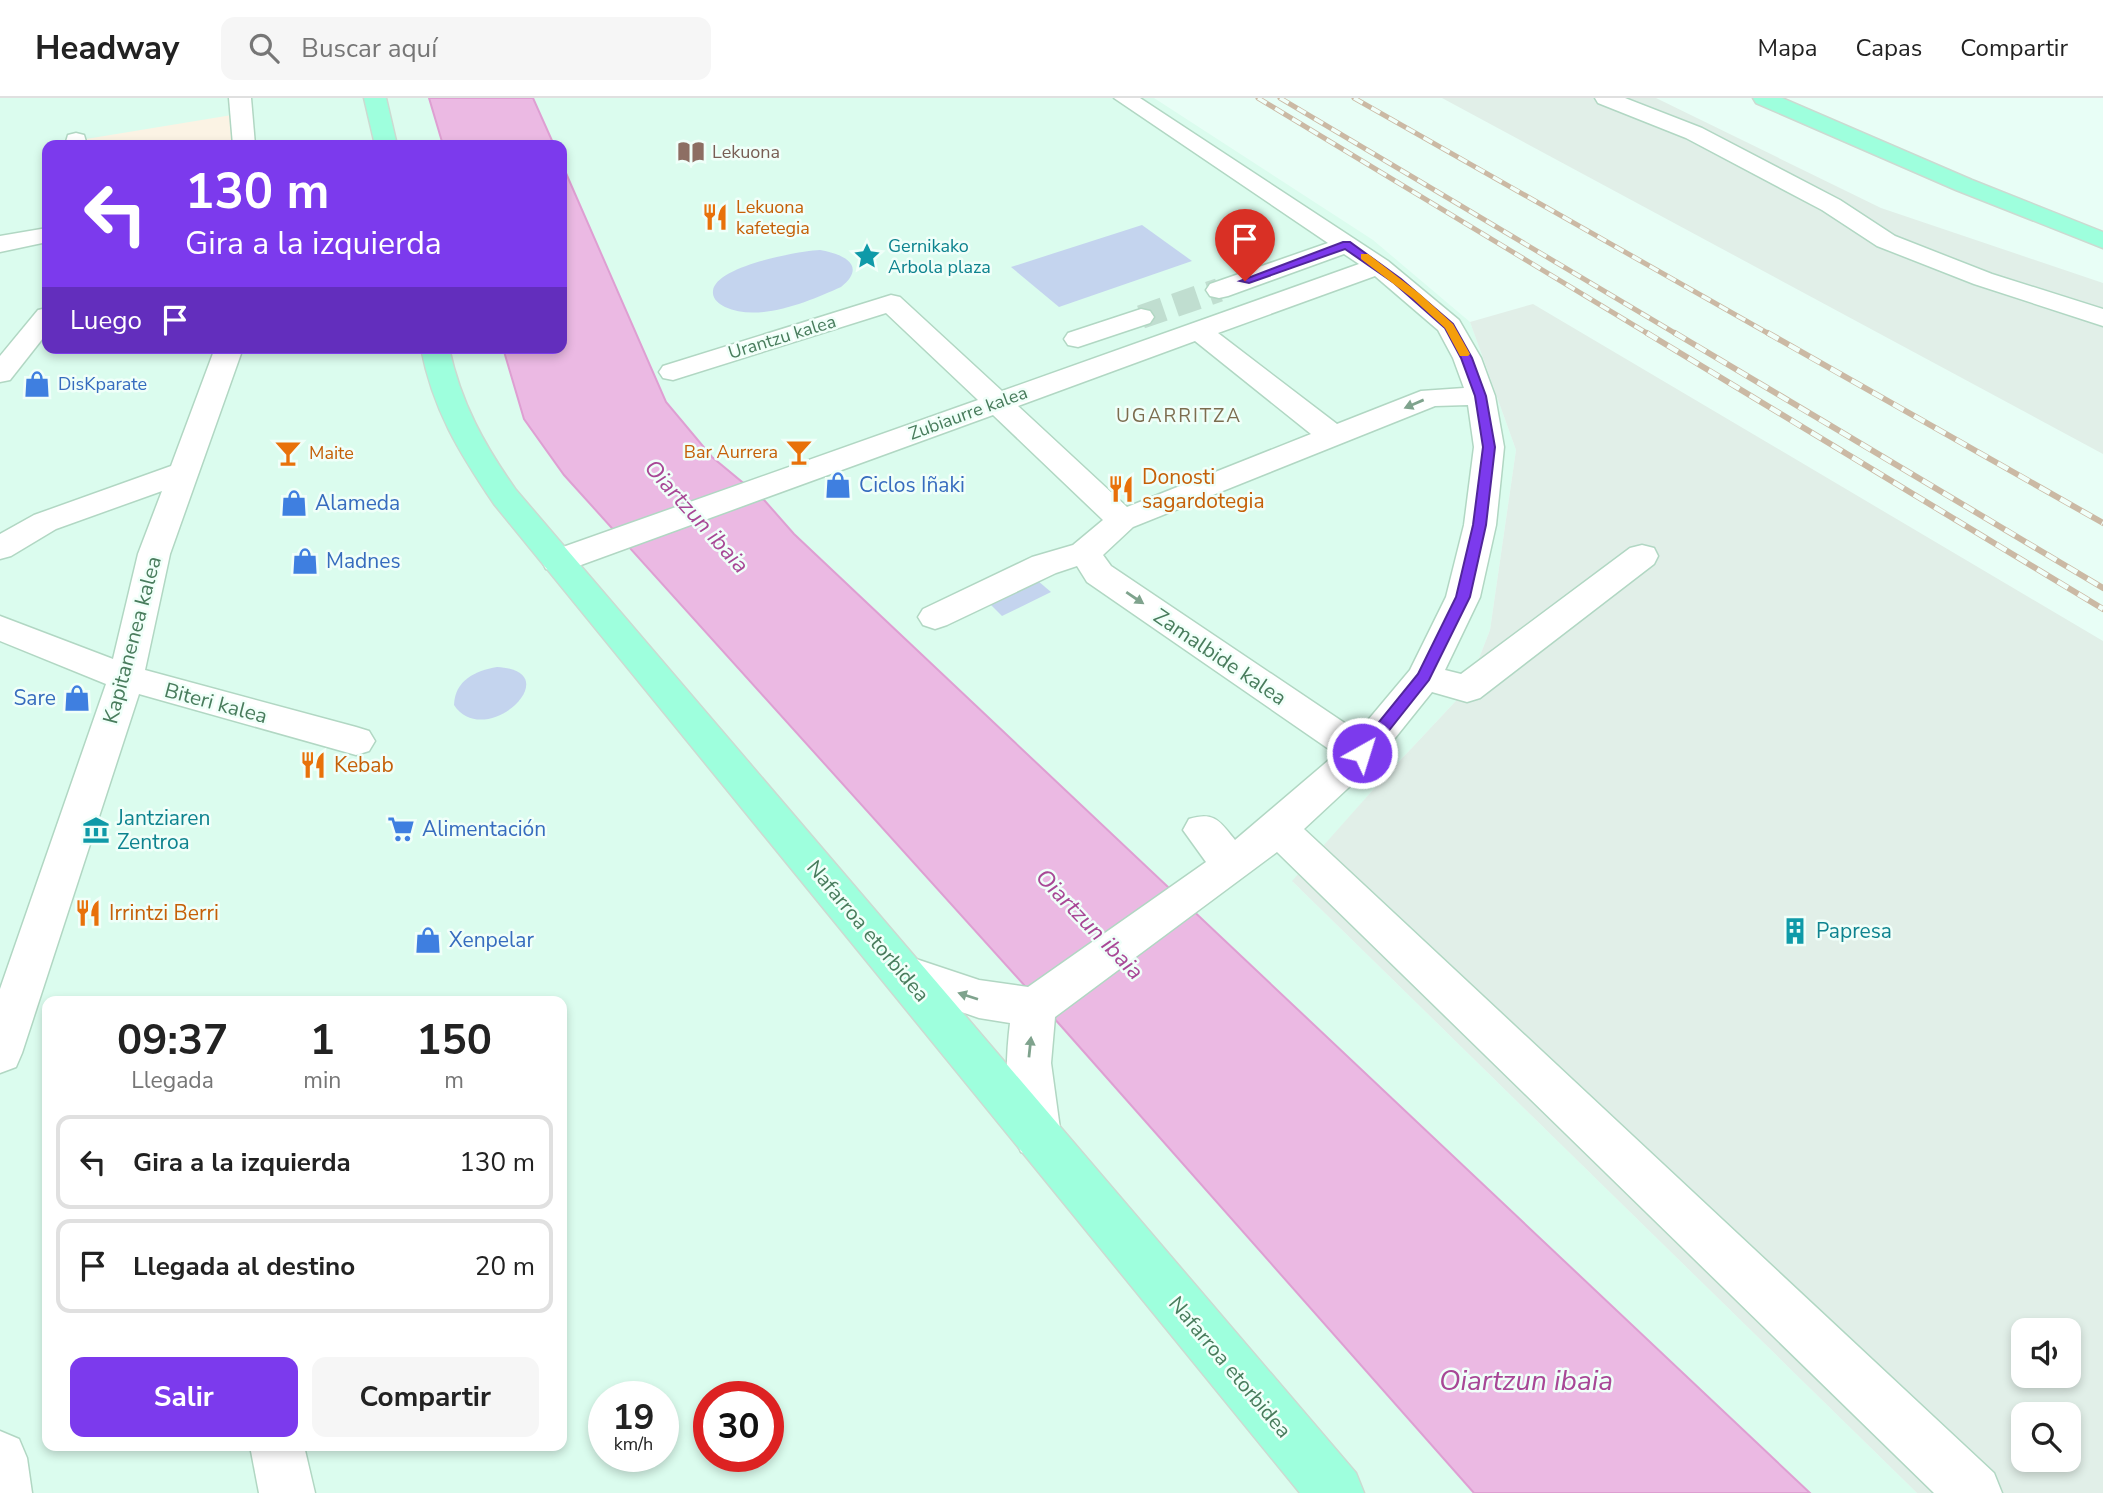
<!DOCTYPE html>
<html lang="es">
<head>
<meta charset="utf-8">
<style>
	body { margin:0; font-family:"Nunito Sans",sans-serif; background:#f6f6f6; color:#222; height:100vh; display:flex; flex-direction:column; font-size:26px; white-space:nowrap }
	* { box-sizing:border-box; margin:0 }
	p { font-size:23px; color:#767676 }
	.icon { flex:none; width:38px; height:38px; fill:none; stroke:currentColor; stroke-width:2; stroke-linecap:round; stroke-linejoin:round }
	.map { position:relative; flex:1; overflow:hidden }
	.details { position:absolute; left:42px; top:898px; width:525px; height:455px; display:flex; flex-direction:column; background:#fff; border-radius:14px; box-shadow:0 4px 10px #0003 }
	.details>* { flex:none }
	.top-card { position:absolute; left:42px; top:42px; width:525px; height:214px; border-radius:14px; box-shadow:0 4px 10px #0003; background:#7c3aed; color:#fff; overflow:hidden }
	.controls { position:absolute; left:2011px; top:1220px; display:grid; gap:14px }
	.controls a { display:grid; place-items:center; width:70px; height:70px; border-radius:14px; background:#fff; box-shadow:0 4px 10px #0003; font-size:35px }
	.speed { position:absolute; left:588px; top:1283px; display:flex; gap:14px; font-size:35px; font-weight:700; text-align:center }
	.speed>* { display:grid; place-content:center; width:91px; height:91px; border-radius:50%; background:#fff; box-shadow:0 4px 10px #0003; line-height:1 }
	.speed small { font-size:18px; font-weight:400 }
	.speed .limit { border:10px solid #d22; background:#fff; color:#111 }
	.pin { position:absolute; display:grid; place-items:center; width:60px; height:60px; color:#fff; margin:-72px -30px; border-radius:50% 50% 50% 0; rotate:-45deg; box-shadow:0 0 7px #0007 }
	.pin .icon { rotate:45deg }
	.me { position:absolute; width:77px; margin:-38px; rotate:39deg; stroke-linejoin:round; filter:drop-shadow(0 0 5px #0008) }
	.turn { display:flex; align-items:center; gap:24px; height:147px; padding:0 28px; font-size:32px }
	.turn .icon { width:91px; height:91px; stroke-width:2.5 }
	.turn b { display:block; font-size:49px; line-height:60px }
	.then { display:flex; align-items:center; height:66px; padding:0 28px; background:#0003; gap:14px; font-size:26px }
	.eta { display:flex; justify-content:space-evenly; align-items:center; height:119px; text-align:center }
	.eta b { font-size:42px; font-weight:700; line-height:49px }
	.cta { display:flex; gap:14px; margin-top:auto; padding:14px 28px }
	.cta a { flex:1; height:80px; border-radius:14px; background:#7c3aed; color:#fff; font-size:28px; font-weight:700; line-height:80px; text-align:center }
	.cta a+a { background:#f6f6f6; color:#222 }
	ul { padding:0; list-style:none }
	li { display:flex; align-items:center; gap:21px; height:94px; margin:0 14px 10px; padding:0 14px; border:4px solid #e0e0e0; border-radius:14px }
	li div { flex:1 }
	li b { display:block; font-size:26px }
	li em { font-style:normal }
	header { display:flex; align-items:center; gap:42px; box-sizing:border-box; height:98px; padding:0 35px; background:#fff; border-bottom:2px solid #e0e0e0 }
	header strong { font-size:33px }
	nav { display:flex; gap:38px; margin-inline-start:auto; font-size:24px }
	.search { width:490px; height:63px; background:#f6f6f6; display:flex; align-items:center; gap:18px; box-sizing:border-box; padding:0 24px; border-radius:14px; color:#767676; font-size:26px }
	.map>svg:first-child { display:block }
	.residential { fill:#dbfcee; fill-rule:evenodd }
	.industrial { fill:#e1efe8; fill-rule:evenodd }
	.education { fill:#fbf3e4 }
	.green { fill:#c4d4ee }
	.water { fill:#ebb9e3; stroke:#de9fd2; stroke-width:2 }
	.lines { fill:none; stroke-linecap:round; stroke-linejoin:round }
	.minor-tunnel { stroke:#c0ded0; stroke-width:24; stroke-dasharray:24 12; stroke-linecap:butt }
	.minor-casing { stroke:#b1d7c3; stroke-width:3 }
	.major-casing { stroke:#ccdad1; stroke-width:3 }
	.minor { fill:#fff; fill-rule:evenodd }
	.major { fill:#9effdd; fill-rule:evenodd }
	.rail-far1-casing { stroke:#cbb9a4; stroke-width:5 }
	.rail-casing { stroke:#cbb9a4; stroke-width:6 }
	.rail-far1 { stroke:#f0fff9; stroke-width:3.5; stroke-dasharray:10; stroke-linecap:butt }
	.rail { stroke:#f0fff9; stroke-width:4.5; stroke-dasharray:12; stroke-linecap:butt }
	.oneway { fill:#7fa38d }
	.route { fill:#7c3aed; stroke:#51269a; stroke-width:2 }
	.slow { fill:#f59e0b }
	.labels { text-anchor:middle; stroke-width:5; stroke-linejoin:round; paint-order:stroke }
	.far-education-label { font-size:18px; fill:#785e54; stroke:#f0fff9; text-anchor:start }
	.far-food-label { font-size:18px; fill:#c56008; stroke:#f0fff9; text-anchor:start }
	.far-culture-label { font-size:18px; fill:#0d838f; stroke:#f0fff9; text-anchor:start }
	.far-street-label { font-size:18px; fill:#487c5c; stroke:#f0fff9 }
	.far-shop-label { font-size:18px; fill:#366cbe; stroke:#f0fff9; text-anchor:start }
	.far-neighbourhood-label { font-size:19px; letter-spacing:2px; fill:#7c6d4f; stroke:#f0fff9 }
	.food-label { font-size:21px; fill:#c56008; stroke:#f0fff9; text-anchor:start }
	.shop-label { font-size:21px; fill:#366cbe; stroke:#f0fff9; text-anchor:start }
	.street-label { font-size:21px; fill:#487c5c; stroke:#f0fff9 }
	.culture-label { font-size:21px; fill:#0d838f; stroke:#f0fff9; text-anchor:start }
	.water-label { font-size:23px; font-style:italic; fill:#a84796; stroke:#f0fff9 }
	.near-water-label { font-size:28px; font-style:italic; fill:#a84796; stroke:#f0fff9 }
</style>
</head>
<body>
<header>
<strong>Headway</strong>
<div class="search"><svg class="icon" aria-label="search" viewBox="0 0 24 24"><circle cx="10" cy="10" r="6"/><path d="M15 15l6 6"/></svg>Buscar aquí</div>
<nav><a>Mapa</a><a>Capas</a><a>Compartir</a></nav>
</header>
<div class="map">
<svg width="2103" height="1395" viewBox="0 0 2103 1395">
	<rect width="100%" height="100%" fill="#e8fef6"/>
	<path class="residential" d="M0,0H1154L1373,142L1470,224L1516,352L1490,532L1467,591L1379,685L1293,784L1917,1395H0ZM47,47H562V250H47ZM47,903H562V1348H47ZM604,1298H663V1358H604ZM709,1298H768V1358H709Z"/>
	<g class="industrial">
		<polygon points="1442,0 1656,0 1881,110 2103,185 2103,356"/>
		<path d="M1533,206L2103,543V1395H1917L1292,783L1379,685L1467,591L1490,532L1516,352L1470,224ZM2023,1232H2068V1278H2023ZM2023,1316H2068V1362H2023Z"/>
	</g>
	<polygon class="education" points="232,17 234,47 85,47 86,41"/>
	<g class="green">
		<polygon points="1142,127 1192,163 1059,209 1011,169"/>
		<path d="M820,152C843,156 868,167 841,189C810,203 759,225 725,209C719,206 712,201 713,193C715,168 799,153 820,152Z"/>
		<polygon points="1038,483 1051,494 1002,518 990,506"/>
		<path d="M497,569C571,573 485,654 454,607C455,582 475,573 497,569Z"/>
	</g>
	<g class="water">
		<polygon points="429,0 533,0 554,47 443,47"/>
		<polygon points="562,66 666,304 712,359 765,403 794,436 1810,1395 1474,1395 1061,928 564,377 524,321 503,250 562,250"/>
	</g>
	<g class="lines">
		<polyline class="minor-tunnel" points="1141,219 1219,192"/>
		<defs>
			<g id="minor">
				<polygon points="229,0 251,0 255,47 233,47"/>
				<path d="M1114,0H1140L1388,163L1459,222L1481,260L1495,298L1504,349L1496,427L1480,499L1445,572L1461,576L1630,450L1642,447L1654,450L1658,458L1654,466L1480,600L1467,604L1432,594L1375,665L1304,731L1994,1375L2002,1395H1934L1277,754L1055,919L1051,965L1061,1038L1055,1054L1038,1060L1021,1054C1004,1014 1005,966 1010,925L979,920L889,889L883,876L889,863L904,857L979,882L1028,889L1206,764L1183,732L1189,721C1215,713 1220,724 1235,742L1336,656L1087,484L1077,468L1056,475L947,527L935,531L923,527L918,519L923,511L1032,459L1073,447L1103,422L993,317L570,471L558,474L546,471L542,463L546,455L978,302L886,215L673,282L663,280L659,274L663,268L891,197L900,199L1002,293L1359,166L1344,156L1228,198L1219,200L1210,198L1206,192L1210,186L1328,145ZM1375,178L1438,232L1453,260L1464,290L1421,293L1337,326L1218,235ZM1195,243L1311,336L1127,409L1018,308ZM1468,307L1474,349L1464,427L1446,499L1410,572L1358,634L1111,468L1103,457L1133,429L1435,308Z"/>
				<polygon points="1595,0 1625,0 1702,30 1840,102 1895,138 1992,176 2103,211 2103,228 1974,186 1877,148 1822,112 1686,40 1598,5"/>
				<polygon points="76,35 84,37 87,47 65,47 68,37"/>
				<polygon points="47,130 47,144 0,154 0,138"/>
				<polygon points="47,210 47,235 10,282 0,284 0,258 38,212"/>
				<polygon points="1141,211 1150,213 1154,219 1150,225 1078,249 1068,247 1064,241 1068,235"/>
				<polygon points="215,250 243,250 170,456 145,572 356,629 369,633 375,643 369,653 356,657 139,596 22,955 16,969 0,975 0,891 106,586 0,543 0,518 113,561 138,456 162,393 56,431 11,458 0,461 0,436 34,417 171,368"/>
				<polygon points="0,1333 19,1341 27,1360 32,1395 0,1395"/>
				<polygon points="250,1348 304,1348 315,1395 259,1395"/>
			</g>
			<g id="major">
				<polygon points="364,0 386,0 397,47 375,47"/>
				<polygon points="1753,0 1782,0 1972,82 2103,134 2103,150 1956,92 1756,5"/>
				<path d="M421,250H449C461,305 484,347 516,392L1356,1375L1364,1395H1300L494,406C459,354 433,312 421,250Z"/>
			</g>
		</defs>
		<use href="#minor" class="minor-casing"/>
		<use href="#major" class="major-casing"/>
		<use href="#minor" class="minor"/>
		<use href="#major" class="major"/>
		<defs>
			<g id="rail-far1">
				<polyline points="1258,0 1650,237"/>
				<polyline points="1280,0 1678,237"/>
				<polyline points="1354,0 1771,237"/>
			</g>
			<g id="rail">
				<polyline points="1647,235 2103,511"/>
				<polyline points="1675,235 2103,490"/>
				<polyline points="1768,235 2103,425"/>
			</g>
		</defs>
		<use href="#rail-far1" class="rail-far1-casing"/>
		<use href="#rail" class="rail-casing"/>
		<use href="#rail-far1" class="rail-far1"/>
		<use href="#rail" class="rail"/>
	</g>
	<defs><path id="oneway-solid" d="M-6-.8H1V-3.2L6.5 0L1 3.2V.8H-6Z" transform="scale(1.75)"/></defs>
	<g class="oneway">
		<use href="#oneway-solid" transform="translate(1414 306) rotate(157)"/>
		<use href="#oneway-solid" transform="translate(1135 500) rotate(34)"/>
		<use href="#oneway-solid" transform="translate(968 898) rotate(-162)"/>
		<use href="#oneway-solid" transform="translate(1030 949) rotate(-84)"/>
	</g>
	<polygon class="route" points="1343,144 1350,144 1401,181 1453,226 1472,260 1486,298 1495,349 1486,427 1470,499 1429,582 1368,659 1362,661 1354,655 1357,651 1418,576 1456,499 1473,427 1483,349 1475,298 1461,260 1445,230 1394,185 1345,151 1249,185 1240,183"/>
	<polygon class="slow" points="1361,156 1368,156 1420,196 1453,226 1470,256 1468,258 1460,258 1445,230 1412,200 1361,161"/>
	<defs>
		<symbol id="library-bare" viewBox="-9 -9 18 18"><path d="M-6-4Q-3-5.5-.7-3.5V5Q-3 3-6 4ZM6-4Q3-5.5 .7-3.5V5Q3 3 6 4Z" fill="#8d6e63" stroke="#f0fff9" stroke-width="2.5" paint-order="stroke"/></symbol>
		<symbol id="restaurant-bare" viewBox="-9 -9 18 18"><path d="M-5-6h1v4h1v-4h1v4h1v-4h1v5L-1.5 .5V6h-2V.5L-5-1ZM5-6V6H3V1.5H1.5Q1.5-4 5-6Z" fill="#e8710a" stroke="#f0fff9" stroke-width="2.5" paint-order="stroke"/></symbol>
		<symbol id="sight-bare" viewBox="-9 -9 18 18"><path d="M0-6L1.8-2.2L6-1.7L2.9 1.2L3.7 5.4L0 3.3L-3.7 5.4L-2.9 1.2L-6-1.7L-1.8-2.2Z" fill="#0f9aa8" stroke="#f0fff9" stroke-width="2.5" paint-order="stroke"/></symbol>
		<symbol id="shop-bare" viewBox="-9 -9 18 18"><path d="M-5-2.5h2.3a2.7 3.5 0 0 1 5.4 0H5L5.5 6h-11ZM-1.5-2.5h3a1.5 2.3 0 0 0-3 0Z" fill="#3f7fe0" stroke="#f0fff9" stroke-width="2.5" paint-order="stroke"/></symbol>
		<symbol id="bar-bare" viewBox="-9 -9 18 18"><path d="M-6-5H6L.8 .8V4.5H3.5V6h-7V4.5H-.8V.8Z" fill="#e8710a" stroke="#f0fff9" stroke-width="2.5" paint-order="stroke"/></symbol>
		<symbol id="supermarket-bare" viewBox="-9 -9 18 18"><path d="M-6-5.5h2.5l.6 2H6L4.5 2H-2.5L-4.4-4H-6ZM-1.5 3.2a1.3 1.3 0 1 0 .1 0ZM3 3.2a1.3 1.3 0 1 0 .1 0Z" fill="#3f7fe0" stroke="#f0fff9" stroke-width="2.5" paint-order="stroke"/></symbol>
		<symbol id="museum-bare" viewBox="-9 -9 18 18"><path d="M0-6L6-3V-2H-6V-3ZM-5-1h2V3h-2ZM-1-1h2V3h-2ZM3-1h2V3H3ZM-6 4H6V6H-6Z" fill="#0f9aa8" stroke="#f0fff9" stroke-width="2.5" paint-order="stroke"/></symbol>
		<symbol id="building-bare" viewBox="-9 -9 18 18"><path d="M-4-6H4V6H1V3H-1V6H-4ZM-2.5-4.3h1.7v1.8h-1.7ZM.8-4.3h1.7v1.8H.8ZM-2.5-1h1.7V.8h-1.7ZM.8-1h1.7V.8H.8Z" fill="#0f9aa8" stroke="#f0fff9" stroke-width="2.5" paint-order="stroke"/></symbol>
	</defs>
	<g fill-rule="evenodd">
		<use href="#library-bare" x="672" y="35" width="38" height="38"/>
		<use href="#restaurant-bare" x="696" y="100" width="38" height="38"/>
		<use href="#sight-bare" x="848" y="139" width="38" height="38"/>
		<use href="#shop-bare" x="18" y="267" width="38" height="38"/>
		<use href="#bar-bare" x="780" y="335" width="38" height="38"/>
		<use href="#bar-bare" x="269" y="336" width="38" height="38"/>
		<use href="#shop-bare" x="819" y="368" width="38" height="38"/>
		<use href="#restaurant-bare" x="1102" y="372" width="38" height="38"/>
		<use href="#shop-bare" x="275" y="386" width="38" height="38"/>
		<use href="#shop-bare" x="286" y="444" width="38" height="38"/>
		<use href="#shop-bare" x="58" y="581" width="38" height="38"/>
		<use href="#restaurant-bare" x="294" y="648" width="38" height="38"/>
		<use href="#supermarket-bare" x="382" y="712" width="38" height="38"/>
		<use href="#museum-bare" x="77" y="713" width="38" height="38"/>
		<use href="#restaurant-bare" x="69" y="796" width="38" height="38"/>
		<use href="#building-bare" x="1776" y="814" width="38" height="38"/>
		<use href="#shop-bare" x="409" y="823" width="38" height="38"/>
	</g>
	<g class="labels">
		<g class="far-education-label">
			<text x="712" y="60">Lekuona</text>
		</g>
		<g class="far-food-label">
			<text x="736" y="115">Lekuona<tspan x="736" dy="21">kafetegia</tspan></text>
			<text x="778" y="360" text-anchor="end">Bar Aurrera</text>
			<text x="309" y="361">Maite</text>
		</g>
		<g class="far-culture-label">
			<text x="888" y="154">Gernikako<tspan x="888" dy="21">Arbola plaza</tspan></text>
		</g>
		<g class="far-street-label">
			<text transform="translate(782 239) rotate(-17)" y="6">Urantzu kalea</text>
			<text transform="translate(968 315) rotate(-20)" y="6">Zubiaurre kalea</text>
		</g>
		<g class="far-shop-label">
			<text x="58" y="292">DisKparate</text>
		</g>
		<g class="far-neighbourhood-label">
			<text x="1179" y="324">UGARRITZA</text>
		</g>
		<g class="food-label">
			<text x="1142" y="386">Donosti<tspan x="1142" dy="24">sagardotegia</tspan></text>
			<text x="334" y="674">Kebab</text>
			<text x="109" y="822">Irrintzi Berri</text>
		</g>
		<g class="shop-label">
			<text x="859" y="394">Ciclos Iñaki</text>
			<text x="315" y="412">Alameda</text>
			<text x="326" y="470">Madnes</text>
			<text x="56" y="607" text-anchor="end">Sare</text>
			<text x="422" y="738">Alimentación</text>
			<text x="449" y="849">Xenpelar</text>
		</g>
		<g class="street-label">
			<text transform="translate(132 542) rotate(-75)" y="7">Kapitanenea kalea</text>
			<text transform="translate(1220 559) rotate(34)" y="7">Zamalbide kalea</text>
			<text transform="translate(216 605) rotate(15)" y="7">Biteri kalea</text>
			<text transform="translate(868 833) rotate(50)" y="7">Nafarroa etorbidea</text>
			<text transform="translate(1230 1269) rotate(50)" y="7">Nafarroa etorbidea</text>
		</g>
		<g class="culture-label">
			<text x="117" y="727">Jantziaren<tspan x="117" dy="24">Zentroa</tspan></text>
			<text x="1816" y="840">Papresa</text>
		</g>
		<g class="water-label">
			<text transform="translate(697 418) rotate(48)" y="8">Oiartzun ibaia</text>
			<text transform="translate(1090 826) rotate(46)" y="8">Oiartzun ibaia</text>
		</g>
		<g class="near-water-label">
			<text x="1526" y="1292">Oiartzun ibaia</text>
		</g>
	</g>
</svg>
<div class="controls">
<a><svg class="icon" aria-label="sound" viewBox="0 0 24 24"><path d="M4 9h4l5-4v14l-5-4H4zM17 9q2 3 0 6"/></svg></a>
<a><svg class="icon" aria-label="search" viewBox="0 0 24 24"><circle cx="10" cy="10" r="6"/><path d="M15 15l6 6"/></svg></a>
</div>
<div class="speed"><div>19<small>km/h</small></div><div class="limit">30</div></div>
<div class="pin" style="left:1245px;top:183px;background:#d93025"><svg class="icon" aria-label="arrive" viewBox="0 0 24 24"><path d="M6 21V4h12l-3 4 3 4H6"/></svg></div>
<svg class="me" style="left:1362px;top:655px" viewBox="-20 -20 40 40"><circle r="17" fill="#7c3aed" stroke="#fff" stroke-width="3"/><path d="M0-11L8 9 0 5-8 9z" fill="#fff"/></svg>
<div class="top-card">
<div class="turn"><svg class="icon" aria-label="left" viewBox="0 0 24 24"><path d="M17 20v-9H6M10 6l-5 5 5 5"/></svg><div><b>130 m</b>Gira a la izquierda</div></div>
<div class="then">Luego<svg class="icon" aria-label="arrive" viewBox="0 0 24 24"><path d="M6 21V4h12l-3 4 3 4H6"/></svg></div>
</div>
<section class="details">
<div class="eta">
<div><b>09:37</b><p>Llegada</p></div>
<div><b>1</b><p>min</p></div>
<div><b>150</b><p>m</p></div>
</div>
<ul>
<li><svg class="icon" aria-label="left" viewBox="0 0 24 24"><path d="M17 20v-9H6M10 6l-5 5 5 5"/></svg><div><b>Gira a la izquierda</b></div><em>130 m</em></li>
<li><svg class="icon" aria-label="arrive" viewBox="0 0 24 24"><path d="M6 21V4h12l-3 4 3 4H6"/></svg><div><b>Llegada al destino</b></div><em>20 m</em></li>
</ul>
<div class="cta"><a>Salir</a><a>Compartir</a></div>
</section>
</div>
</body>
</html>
